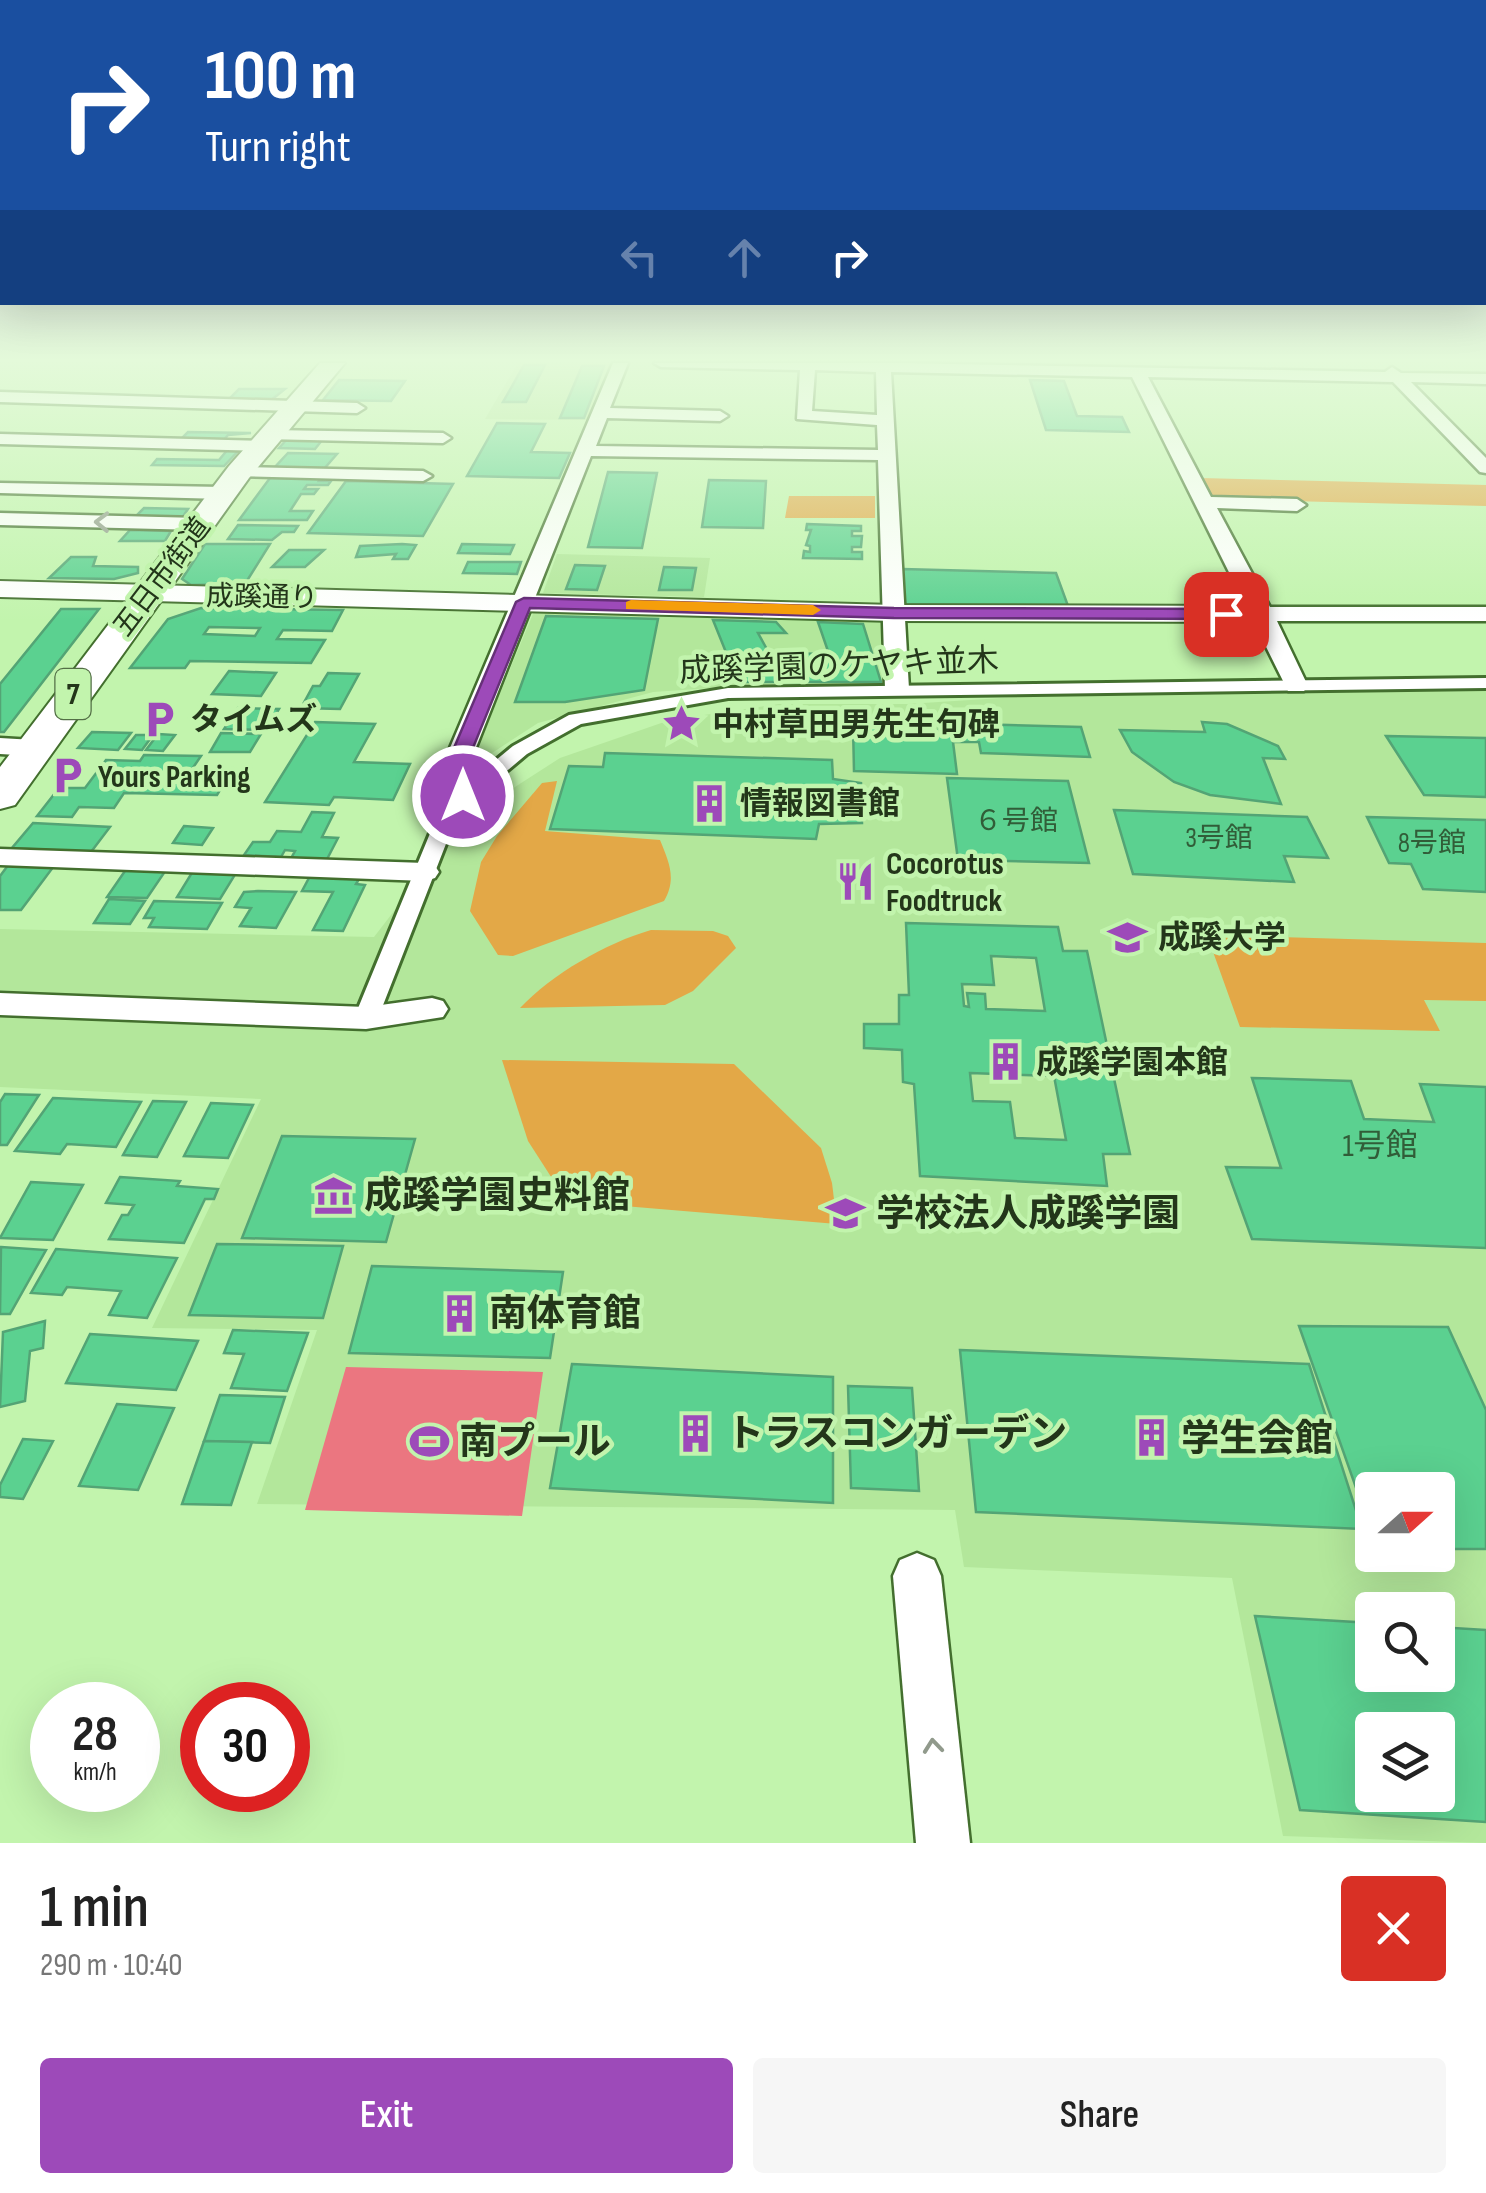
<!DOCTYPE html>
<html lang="en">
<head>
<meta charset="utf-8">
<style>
	body { margin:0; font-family:"Sofia Sans Condensed","Noto Sans JP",sans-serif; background:#f6f6f6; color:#222; height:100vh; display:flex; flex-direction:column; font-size:38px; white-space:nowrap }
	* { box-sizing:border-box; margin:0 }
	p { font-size:32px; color:#767676 }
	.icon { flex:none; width:55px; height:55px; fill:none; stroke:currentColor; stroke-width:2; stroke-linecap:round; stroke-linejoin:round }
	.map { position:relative; height:1843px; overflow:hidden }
	.side { display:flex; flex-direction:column; background:#fff; flex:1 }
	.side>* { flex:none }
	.top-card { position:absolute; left:0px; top:0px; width:1488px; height:305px; box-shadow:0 10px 40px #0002; background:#1a4fa0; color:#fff; overflow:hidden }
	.needle { width:65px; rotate:69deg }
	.fabs { position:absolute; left:1355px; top:1472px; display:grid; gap:20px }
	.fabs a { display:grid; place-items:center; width:100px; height:100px; border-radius:10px; background:#fff; box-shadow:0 10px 40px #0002; font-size:50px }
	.speed { position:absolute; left:30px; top:1682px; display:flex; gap:20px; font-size:50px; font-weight:700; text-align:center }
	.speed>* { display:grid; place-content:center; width:130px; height:130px; border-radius:50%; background:#fff; box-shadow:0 10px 40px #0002; line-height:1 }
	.speed small { font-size:25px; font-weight:400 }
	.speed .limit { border:15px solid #d22; background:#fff; color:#111 }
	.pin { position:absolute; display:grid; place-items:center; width:85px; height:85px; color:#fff; margin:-42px; border-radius:20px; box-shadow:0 5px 15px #0006 }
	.me { position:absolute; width:110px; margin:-55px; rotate:0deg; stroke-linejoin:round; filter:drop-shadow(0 0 8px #0008) }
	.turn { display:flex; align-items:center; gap:35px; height:210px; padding:0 40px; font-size:45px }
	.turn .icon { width:130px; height:130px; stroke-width:2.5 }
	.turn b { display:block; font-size:70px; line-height:85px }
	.lanes { display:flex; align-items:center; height:95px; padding:0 40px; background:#0003; justify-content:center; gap:50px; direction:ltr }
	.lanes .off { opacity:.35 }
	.round { display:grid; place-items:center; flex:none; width:105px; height:105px; border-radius:10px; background:#f6f6f6 }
	.summary { display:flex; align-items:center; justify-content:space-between; height:170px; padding:0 40px }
	h1 { font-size:60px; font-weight:600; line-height:75px }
	.action { display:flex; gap:20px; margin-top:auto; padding:20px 40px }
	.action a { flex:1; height:115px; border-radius:10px; background:#9d4ab9; color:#fff; font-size:40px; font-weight:600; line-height:115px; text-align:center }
	.action a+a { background:#f6f6f6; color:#222 }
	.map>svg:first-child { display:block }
	.built { fill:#b3e79b; fill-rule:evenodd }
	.green { fill:#e3a847 }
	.water { fill:#eb7680 }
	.building { fill:#5bd190; stroke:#53a475; stroke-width:2.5; fill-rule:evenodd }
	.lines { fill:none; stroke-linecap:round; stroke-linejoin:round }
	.pedestrian-casing { stroke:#436f2e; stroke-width:6 }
	.minor-casing { stroke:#436f2e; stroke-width:5 }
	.tertiary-casing { stroke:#436f2e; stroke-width:4 }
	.primary-casing { stroke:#436f2e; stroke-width:4 }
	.pedestrian { fill:#fff; fill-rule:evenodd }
	.minor { fill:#fff; fill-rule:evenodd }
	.tertiary { fill:#fff; fill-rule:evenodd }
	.primary { fill:#fff; fill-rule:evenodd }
	.oneway { stroke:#919a8c }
	.route { fill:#9d4ab9; stroke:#663078; stroke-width:2.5 }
	.slow { fill:#f59e0b }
	.labels { text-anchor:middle; stroke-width:9; stroke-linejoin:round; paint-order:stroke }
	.far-street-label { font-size:28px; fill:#23361a; stroke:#c2f4ad }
	.number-label { font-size:28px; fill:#315d38 }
	.shield { fill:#c2f4ad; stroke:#536f46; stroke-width:2.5 }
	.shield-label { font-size:30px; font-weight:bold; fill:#23361a }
	.street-label { font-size:32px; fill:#23361a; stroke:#c2f4ad }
	.poi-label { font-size:32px; font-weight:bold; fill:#23361a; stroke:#c2f4ad; text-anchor:start }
	.near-number-label { font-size:32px; fill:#315d38 }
	.near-poi-label { font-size:38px; font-weight:bold; fill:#23361a; stroke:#c2f4ad; text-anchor:start }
</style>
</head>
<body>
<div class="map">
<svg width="1486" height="1843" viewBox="0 0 1486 1843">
	<rect width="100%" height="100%" fill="#c2f4ad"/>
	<g class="built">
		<polygon points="518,363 613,364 588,420 485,419"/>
		<polygon points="557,554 710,558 704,597 543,593"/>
		<polygon points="535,609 882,620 892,686 785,683 653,692 538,723 469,768"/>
		<path d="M1486,683V1843L1283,1836L1232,1578L964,1567L955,1510L257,1504L317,1330L152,1328L261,1099L0,1087V929L374,937L465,819L560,758L670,720L779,704H907L1066,694ZM1372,1490H1438V1555H1372ZM1372,1610H1438V1675H1372ZM1372,1730H1438V1795H1372Z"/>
	</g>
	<g class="green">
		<polygon points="1200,478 1486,485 1486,506 1213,499"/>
		<polygon points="789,496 875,496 875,518 785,518"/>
		<path d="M557,781L545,831L660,840C669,862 677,879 664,901L513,956L498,955L470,911L481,862L497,836L542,783Z"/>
		<path d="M651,930L713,931L728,936L736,948L693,991L665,1005L520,1008C552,974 606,943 651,930Z"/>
		<polygon points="1207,935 1486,943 1486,1001 1424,1000 1440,1031 1240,1027"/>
		<polygon points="502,1060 734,1064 821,1148 832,1183 837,1224 588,1203 555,1183 528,1141"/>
	</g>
	<polygon class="water" points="346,1367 543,1372 522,1516 305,1510"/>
	<g class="building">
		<polygon points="524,365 545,365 526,402 503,402"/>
		<polygon points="582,366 604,366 584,418 560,418"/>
		<polygon points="339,380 405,381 391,401 323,400"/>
		<polygon points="1030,380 1064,381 1077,416 1122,417 1129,432 1046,430"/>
		<polygon points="239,389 285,389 270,401 228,400"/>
		<polygon points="497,423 545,424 531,452 570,453 559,478 467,476"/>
		<polygon points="188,432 251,433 228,435 223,441 180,440"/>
		<polygon points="288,438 323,439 315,449 279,448"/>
		<polygon points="229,448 241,448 224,466 152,465 157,459 219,460"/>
		<polygon points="288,453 337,454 323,470 273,469"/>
		<polygon points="608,472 657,473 642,548 588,547"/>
		<polygon points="270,478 321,478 319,481 331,481 328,485 307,485 304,489 318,489 314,494 301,494 290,511 313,511 307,520 239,520"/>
		<polygon points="709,480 766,481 763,528 702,527"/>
		<polygon points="346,481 453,484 423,536 308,533"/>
		<polygon points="144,508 188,509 180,521 132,520"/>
		<polygon points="807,524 861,526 861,531 852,531 852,536 862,536 861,547 852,547 852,552 862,552 862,559 803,558 804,551 810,552 810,546 806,545 811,530 806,530"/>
		<polygon points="238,525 298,526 294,532 282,532 272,540 228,539"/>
		<polygon points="130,530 171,531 165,541 120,541"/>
		<polygon points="205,544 270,544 245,584 191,585 182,579"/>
		<polygon points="402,544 416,545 408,559 393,559 396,554 356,557 360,546"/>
		<polygon points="462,544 514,545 510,554 458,553"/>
		<polygon points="289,550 324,550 305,567 272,567"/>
		<polygon points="71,557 96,557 93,566 138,567 138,573 114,579 49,578"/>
		<polygon points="468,562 521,562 517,574 463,573"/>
		<polygon points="575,565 605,566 597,590 566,589"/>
		<polygon points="664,567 696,568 692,590 659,590"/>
		<polygon points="902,569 1056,573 1068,606 905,604"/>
		<path d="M201,608L343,610L332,631L283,630L277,639L325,640L311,663L190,661L185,668H130L168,619ZM209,627L260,628L255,636L204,634Z"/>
		<polygon points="61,609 99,609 4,732 0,732 0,684"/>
		<polygon points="546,616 658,619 644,690 565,702 515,702"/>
		<polygon points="713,620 776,622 786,633 758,633 769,653 829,654 818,622 863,624 881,682 738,682"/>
		<polygon points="229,671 276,673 261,696 212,694"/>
		<polygon points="328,673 359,674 340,709 301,708 313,686 320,686"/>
		<polygon points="238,708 279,709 266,730 224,729"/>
		<polygon points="315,722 375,724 354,762 410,764 393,800 334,797 329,805 265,802"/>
		<polygon points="1202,722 1227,724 1278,746 1285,759 1263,758 1281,804 1210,795 1174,782 1132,752 1120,730 1205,732"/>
		<polygon points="939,723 1081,727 1090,757 981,753 979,742 953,742 957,774 854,771 853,726 939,731"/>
		<polygon points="92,732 131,733 118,750 78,748"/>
		<polygon points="221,733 261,734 250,752 210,752"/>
		<polygon points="158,734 175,735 163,751 146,750"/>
		<polygon points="136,735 153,735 142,750 125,749"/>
		<polygon points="1386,736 1486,738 1486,797 1424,795"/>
		<polygon points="605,753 832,760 833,779 861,783 862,823 819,824 816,839 550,829 569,766 603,767"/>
		<polygon points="144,755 201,756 190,772 231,772 217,795 124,793 114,808 79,807 72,817 37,816 59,788 85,788 106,760 140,761"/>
		<polygon points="947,778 1068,781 1089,863 958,860"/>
		<polygon points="1114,810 1307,817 1328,858 1284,856 1294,882 1133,874"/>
		<polygon points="312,812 334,813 322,837 338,838 325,863 289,862 295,851 285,850 281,857 244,855 253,842 270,842 277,831 301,832"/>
		<polygon points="1367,817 1486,820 1486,892 1423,889 1411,864 1389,863"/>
		<polygon points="33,823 110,827 91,852 12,848"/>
		<polygon points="184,826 213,828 202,845 173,843"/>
		<polygon points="9,864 54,866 21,910 0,910 0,876"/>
		<polygon points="127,868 166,870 147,898 107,897"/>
		<polygon points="193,871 236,873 220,899 177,897"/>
		<polygon points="310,876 359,879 356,884 365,885 343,931 313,930 333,892 302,891"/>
		<polygon points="244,892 258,891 296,892 276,928 240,926 251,908 235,907"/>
		<polygon points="109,899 145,901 130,924 94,923"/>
		<polygon points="154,901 222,903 207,929 149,927 154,918 144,918"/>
		<path d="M906,923L1058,927L1063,951H1087L1130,1154H1103L1107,1186L920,1176L914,1084L903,1082L902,1050L864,1048V1024H899V995H909ZM991,956L1036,958L1045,1011L986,1009L985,994L967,993L969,1007L964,1006L962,984L994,985ZM970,1073L1054,1076L1066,1140L1015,1138L1010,1102L973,1101Z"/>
		<polygon points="1252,1078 1351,1081 1364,1119 1434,1122 1420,1084 1486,1087 1486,1248 1252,1239 1226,1167 1281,1168"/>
		<polygon points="5,1094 39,1095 7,1145 0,1145 0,1102"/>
		<polygon points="53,1098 141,1102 116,1147 67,1144 60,1154 15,1151"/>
		<polygon points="153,1101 186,1102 157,1157 123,1155"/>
		<polygon points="211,1103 253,1105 228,1158 184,1156"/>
		<polygon points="282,1136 415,1139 386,1242 242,1238"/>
		<polygon points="120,1177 180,1181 177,1186 218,1189 214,1199 205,1199 184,1243 109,1239 122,1215 128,1215 134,1205 106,1203"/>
		<polygon points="31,1182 83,1185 53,1240 0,1238"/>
		<polygon points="217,1244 343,1246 323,1318 189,1315"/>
		<polygon points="1,1247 46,1250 10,1314 0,1314"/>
		<polygon points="56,1249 177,1258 147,1318 109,1315 121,1291 67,1287 62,1295 31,1293"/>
		<polygon points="372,1266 563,1272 550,1358 349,1353"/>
		<polygon points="45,1321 43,1348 30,1351 25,1401 0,1407 3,1332"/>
		<polygon points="1299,1326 1448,1327 1486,1410 1486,1549 1438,1549 1438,1490 1372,1490 1372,1533"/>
		<polygon points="233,1330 308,1333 287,1391 231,1388 244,1354 224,1353"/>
		<polygon points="90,1334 198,1341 176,1390 66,1383"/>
		<polygon points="960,1350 1309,1364 1362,1529 976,1512"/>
		<polygon points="572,1364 833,1377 833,1503 550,1488"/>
		<polygon points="848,1386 912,1388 919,1491 851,1488"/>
		<polygon points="220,1395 285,1397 270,1443 204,1441"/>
		<polygon points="117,1404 174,1408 138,1490 79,1486"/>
		<polygon points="23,1439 53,1441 23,1499 0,1497 0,1485"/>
		<polygon points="204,1441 252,1442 231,1505 182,1504"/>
		<path d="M1255,1616L1372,1623V1675H1438V1627L1486,1630V1822L1300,1810ZM1372,1730H1438V1795H1372Z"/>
	</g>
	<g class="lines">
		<defs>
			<polygon id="pedestrian" points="1486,678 1486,688 728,698 581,724 527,754 471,801 451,831 378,1018 375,1024 357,1024 354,1018 431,831 456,793 513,746 569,715 728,688"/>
			<g id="minor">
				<path d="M613,363H628L610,408L720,411L728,416L720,421L607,418L596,446L878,450L877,425L797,419L800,370L661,367L654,363H898L1385,372L1392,367L1401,373L1486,374V384L1411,382L1486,458V473L1480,472L1393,382L1148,377L1211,497L1297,499L1306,505L1297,511L1217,508L1270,607H1486V621H1277L1308,686L1304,691H1288L1132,377L891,372L909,689L905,694H889L885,689L878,460L591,456L473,755L470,774L476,797L463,805L454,803L444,774L447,755ZM815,370L876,372L877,415L812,411Z"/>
				<polygon points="0,392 357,403 365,408 357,413 0,402"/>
				<polygon points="271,430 443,433 451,438 443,443 265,439 265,431"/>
				<polygon points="0,434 261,441 270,446 261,451 0,444"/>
				<polygon points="239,467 423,471 432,476 423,481 233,476 230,472"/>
				<polygon points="0,483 223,487 232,493 223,499 0,493"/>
				<polygon points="0,513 199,518 209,524 199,530 0,525"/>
				<polygon points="0,738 34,740 47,748 34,756 0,754"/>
				<polygon points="0,849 425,863 435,866 439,872 435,878 425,881 0,865"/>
				<polygon points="0,993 366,1007 432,998 443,1001 448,1009 443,1017 366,1029 0,1015"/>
				<polygon points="917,1553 934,1560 941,1576 970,1843 916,1843 893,1576 900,1560"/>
			</g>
			<polygon id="tertiary" points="0,581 894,605 1263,606 1277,614 1263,622 894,621 0,597"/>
			<polygon id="primary" points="320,363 345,363 249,478 15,805 0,809 0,767 229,466"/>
		</defs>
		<use href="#pedestrian" class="pedestrian-casing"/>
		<use href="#minor" class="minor-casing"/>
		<use href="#tertiary" class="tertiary-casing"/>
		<use href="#primary" class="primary-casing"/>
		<use href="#pedestrian" class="pedestrian"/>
		<use href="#minor" class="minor"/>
		<use href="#tertiary" class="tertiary"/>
		<use href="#primary" class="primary"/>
	</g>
	<defs><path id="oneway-chevron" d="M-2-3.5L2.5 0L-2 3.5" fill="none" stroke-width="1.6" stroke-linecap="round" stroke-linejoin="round" transform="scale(2.5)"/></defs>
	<g class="oneway">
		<use href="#oneway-chevron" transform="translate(102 522) rotate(-179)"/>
		<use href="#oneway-chevron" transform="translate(933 1746) rotate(-96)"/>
	</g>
	<linearGradient id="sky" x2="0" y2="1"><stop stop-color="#a99bbe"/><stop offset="0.58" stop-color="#e4fada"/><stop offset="1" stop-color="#e4fada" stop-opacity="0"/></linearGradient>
	<rect width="1486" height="621" fill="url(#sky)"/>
	<polygon class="route" points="524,598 894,608 1226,609 1234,614 1226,619 894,618 530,608 470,755 466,774 473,796 463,803 456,801 447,774 451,755 516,602"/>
	<polygon class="slow" points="631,600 813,605 821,610 813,615 626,609 626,602"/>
	<defs>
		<symbol id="parking-bare" viewBox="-9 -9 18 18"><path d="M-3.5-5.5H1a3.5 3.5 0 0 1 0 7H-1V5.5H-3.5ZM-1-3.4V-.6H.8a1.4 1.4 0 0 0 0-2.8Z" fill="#9d4ab9" stroke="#c2f4ad" stroke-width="2.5" paint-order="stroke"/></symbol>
		<symbol id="sight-bare" viewBox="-9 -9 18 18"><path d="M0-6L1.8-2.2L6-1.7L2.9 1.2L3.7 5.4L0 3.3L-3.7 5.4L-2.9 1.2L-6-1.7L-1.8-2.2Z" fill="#9d4ab9" stroke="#c2f4ad" stroke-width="2.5" paint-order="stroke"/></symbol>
		<symbol id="building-bare" viewBox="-9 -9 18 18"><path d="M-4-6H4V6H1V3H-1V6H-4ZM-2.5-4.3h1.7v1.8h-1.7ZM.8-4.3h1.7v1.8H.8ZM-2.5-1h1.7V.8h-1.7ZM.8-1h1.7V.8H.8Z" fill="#9d4ab9" stroke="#c2f4ad" stroke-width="2.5" paint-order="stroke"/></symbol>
		<symbol id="restaurant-bare" viewBox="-9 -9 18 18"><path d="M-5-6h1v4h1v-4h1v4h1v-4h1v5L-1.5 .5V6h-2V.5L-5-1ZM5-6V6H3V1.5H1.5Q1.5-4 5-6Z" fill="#9d4ab9" stroke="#c2f4ad" stroke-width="2.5" paint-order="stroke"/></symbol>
		<symbol id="university-bare" viewBox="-9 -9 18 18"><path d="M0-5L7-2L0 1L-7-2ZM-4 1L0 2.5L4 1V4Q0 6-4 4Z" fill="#9d4ab9" stroke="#c2f4ad" stroke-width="2.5" paint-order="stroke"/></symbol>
		<symbol id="museum-bare" viewBox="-9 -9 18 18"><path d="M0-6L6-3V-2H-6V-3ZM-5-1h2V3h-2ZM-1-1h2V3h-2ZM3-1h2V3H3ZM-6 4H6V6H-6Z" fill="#9d4ab9" stroke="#c2f4ad" stroke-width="2.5" paint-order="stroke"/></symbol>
		<symbol id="stadium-bare" viewBox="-9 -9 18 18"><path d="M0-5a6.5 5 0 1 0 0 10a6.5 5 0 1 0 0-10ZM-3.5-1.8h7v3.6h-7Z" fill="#9d4ab9" stroke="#c2f4ad" stroke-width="2.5" paint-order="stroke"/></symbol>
	</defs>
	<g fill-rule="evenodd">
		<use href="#parking-bare" x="132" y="692" width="55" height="55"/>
		<use href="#sight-bare" x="654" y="696" width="55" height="55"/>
		<use href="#parking-bare" x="40" y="748" width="55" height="55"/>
		<use href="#building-bare" x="682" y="776" width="55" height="55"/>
		<use href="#restaurant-bare" x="828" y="854" width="55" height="55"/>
		<use href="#university-bare" x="1100" y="910" width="55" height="55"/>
		<use href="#building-bare" x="978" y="1034" width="55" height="55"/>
		<use href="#museum-bare" x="306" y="1168" width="55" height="55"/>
		<use href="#university-bare" x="818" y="1186" width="55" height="55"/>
		<use href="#building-bare" x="432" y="1286" width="55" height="55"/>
		<use href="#building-bare" x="668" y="1406" width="55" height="55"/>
		<use href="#building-bare" x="1124" y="1410" width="55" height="55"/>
		<use href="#stadium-bare" x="402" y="1414" width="55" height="55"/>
	</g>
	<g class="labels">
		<g class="far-street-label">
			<text transform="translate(161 576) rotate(-53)" y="10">五日市街道</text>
			<text transform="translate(262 596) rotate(1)" y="10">成蹊通り</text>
		</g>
		<g class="number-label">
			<text x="1016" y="830">６号館</text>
			<text x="1219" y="847">3号館</text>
			<text x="1432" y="852">8号館</text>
		</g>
		<rect class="shield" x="55.5" y="669" width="35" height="50" rx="8"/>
		<g class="shield-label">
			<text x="73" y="704">7</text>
		</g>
		<g class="street-label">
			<text transform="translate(839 665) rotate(-2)" y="11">成蹊学園のケヤキ並木</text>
		</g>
		<g class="poi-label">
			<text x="190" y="730">タイムズ</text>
			<text x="712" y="735">中村草田男先生句碑</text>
			<text x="98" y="787">Yours Parking</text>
			<text x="740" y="814">情報図書館</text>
			<text x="886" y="874">Cocorotus<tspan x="886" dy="37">Foodtruck</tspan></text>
			<text x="1158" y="948">成蹊大学</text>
			<text x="1036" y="1073">成蹊学園本館</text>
		</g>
		<g class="near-number-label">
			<text x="1380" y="1156">1号館</text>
		</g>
		<g class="near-poi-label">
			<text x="364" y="1208">成蹊学園史料館</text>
			<text x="876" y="1226">学校法人成蹊学園</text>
			<text x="489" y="1326">南体育館</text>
			<text x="726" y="1446">トラスコンガーデン</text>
			<text x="1181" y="1451">学生会館</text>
			<text x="459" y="1454">南プール</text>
		</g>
	</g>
</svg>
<div class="fabs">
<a><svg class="needle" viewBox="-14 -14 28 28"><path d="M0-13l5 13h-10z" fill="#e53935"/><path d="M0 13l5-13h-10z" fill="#767676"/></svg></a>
<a><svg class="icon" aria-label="search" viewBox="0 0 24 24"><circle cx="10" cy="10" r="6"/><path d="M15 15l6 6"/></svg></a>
<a><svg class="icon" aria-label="layers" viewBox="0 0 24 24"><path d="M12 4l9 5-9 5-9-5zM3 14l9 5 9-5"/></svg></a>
</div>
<div class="speed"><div>28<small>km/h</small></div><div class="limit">30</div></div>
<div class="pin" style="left:1226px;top:614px;background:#d93025"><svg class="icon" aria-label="arrive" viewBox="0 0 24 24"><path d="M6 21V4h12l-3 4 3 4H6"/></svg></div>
<svg class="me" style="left:463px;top:796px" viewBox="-20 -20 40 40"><circle r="17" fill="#9d4ab9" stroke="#fff" stroke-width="3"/><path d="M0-11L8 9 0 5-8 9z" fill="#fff"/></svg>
<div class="top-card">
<div class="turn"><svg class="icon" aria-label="right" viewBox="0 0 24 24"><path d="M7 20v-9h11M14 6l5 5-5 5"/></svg><div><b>100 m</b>Turn right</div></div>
<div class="lanes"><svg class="icon off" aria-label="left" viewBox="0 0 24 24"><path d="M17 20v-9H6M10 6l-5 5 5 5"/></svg><svg class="icon off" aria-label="ahead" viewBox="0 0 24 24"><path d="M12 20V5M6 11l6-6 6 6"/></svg><svg class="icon" aria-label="right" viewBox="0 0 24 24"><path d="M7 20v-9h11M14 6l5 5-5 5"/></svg></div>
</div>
</div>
<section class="side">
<div class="summary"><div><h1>1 min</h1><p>290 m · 10:40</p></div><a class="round" style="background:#d93025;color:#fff"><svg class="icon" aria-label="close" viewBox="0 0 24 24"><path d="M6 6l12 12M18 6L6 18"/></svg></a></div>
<div class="action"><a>Exit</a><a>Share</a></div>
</section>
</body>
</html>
